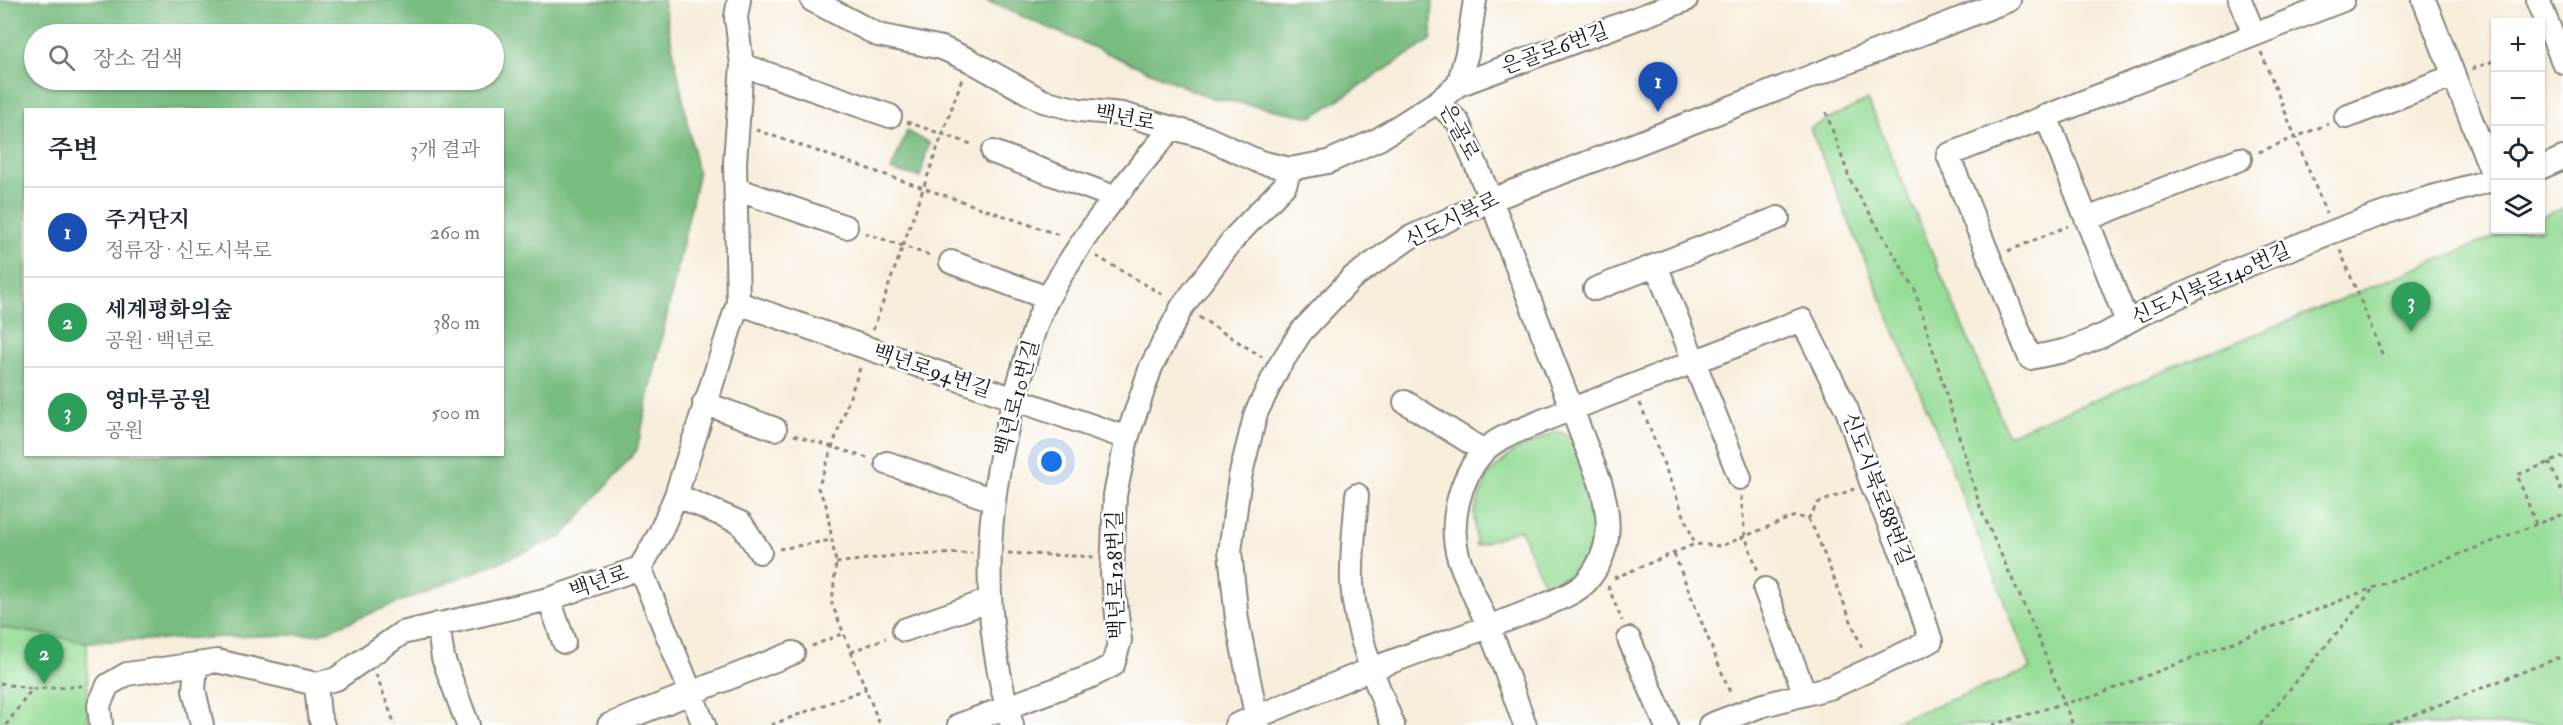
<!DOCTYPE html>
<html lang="ko">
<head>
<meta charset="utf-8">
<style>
	:root { --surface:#fff; --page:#f2f2f3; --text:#1f2937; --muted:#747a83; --line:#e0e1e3; --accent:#111827 }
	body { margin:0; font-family:"IM FELL Double Pica","Noto Serif KR",serif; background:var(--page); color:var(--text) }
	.controls { position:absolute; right:18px; top:18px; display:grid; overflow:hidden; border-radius:0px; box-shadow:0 2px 4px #0004 }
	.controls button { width:54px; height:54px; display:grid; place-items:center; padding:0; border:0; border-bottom:2px solid var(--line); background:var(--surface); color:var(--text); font:30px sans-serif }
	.you { position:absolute; left:1052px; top:462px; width:21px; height:21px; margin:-15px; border:4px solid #fff; border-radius:50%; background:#1a73e8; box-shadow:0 0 0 9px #1a73e833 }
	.badge { display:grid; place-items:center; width:39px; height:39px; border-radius:50%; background:var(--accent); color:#fff; font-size:20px; font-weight:700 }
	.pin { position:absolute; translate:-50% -50px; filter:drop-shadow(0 2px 3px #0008) }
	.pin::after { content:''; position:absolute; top:32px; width:21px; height:18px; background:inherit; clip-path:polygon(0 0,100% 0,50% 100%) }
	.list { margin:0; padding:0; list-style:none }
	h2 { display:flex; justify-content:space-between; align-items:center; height:78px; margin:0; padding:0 24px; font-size:26px }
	h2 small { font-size:20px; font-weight:400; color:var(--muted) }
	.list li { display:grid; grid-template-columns:39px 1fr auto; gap:18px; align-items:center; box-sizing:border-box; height:90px; padding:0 24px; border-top:2px solid var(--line) }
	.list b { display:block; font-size:22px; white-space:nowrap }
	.list p { margin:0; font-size:20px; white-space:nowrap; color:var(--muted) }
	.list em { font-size:20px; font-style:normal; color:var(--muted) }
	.icon { flex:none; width:33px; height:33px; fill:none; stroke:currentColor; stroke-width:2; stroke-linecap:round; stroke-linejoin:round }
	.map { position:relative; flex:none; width:2563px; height:725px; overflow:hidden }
	.search { position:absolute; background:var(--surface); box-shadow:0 2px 4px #0004; left:24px; top:24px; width:480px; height:66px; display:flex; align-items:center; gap:15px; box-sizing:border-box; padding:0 21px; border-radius:33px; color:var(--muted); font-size:22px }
	.panel { position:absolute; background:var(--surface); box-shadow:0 2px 4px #0004; left:24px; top:108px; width:480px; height:348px; border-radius:0px }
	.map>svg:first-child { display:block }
	.green { fill:#96dd97; stroke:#597c5a; stroke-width:1.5 }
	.forest { fill:#78bc80; stroke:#4a6c4e; stroke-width:1.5; fill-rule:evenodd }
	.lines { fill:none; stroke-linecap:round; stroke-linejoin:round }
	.minor-casing { stroke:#8a857c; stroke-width:26 }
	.path { stroke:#8a857c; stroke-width:3; stroke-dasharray:4.5 4.5; stroke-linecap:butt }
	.minor { stroke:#fff; stroke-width:22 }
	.labels { text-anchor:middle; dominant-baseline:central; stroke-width:5; stroke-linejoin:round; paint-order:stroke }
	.street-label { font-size:21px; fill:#1c1c1c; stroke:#fff }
</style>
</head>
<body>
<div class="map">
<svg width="2563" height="725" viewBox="0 0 2563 725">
	<rect width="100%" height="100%" fill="#fff"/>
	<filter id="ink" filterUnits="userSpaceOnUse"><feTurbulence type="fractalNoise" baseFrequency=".0167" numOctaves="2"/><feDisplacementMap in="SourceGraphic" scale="12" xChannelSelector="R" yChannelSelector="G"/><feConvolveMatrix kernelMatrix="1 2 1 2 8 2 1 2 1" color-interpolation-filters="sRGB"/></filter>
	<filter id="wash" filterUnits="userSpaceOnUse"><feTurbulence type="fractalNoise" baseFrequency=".008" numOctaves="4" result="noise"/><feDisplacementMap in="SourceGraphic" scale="24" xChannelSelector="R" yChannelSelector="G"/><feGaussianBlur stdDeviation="1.35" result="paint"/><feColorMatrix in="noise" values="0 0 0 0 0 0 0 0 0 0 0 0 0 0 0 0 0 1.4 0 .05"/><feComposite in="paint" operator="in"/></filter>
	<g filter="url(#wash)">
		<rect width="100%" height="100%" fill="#f7eedc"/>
		<path class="green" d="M1868,100L2008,435L2511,230H2540L2541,217L2563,208V725H1885L2031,669L1948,459L1810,128Z
			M1557,431L1572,437C1584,473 1613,539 1579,570C1570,577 1554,580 1544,584L1520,529L1476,546L1474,511L1488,475L1514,451Z
			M0,627L87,642L88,725H0Z"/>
		<path class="forest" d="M0,0H663L698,175L637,450L562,537L319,634L87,642L0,627ZM494,34V80H34V34ZM26,110H502V454H26Z
			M985,0H1433L1431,40L1312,117L1208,97Z
			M907,131L929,143L920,177L891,170Z"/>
	</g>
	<g filter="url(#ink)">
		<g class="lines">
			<g class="minor-casing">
				<path id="minor" d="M812,0L878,35L942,48L969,60L1043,101L1079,110L1122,114L1205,137L1260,162L1290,169L1328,162L1379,139L1437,102
					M2240,0L2254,34
					M2343,0L1948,155L2030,358L2068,350L2104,335L2147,311L2243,267L2345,227L2425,199L2496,179
					M2424,0L2495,180
					M2538,0L2563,62
					M742,65L890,116
					M1458,85L1686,0
					M2046,116L2127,322
					M2346,117L2454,76
					M993,152L1114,197
					M2540,168L2563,158
					M736,189L846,227
					M2087,219L2240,159
					M951,262L1047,298
					M1656,265L1740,478
					M1595,289L1778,218
					M738,303L1127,438
					M1405,402L1484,451
					M704,403L775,429
					M887,463L993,500
					M676,495L741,523L760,552
					M1357,495C1355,524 1351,554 1352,583C1355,632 1375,680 1393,725
					M640,568L704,725
					M1765,589L1805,694
					M549,599L564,642
					M438,624L443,658L468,725
					M904,630L988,601
					M1629,639L1666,725
					M196,664L194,690L202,725
					M316,684L319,715L323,725
					M101,725L99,705L108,685L127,674L217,661L316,684L336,679L402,633L549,599L640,568L660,533L676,495L738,303L735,162L742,65L736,17L739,0
					M609,725L793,653
					M959,725L1092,676L1113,665L1120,640L1112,573L1115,495L1127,438L1151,367L1182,307L1235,237L1285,185L1290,169
					M1012,725C976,605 986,491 1022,372C1029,348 1035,322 1047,300C1080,237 1127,181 1172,128
					M1236,725C1282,707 1326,687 1372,669C1426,648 1481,631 1535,609C1551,602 1576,594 1587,581C1613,550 1611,518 1600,482L1491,200L1458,122L1437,102L1458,85L1467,53L1475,0
					M1258,725L1237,620L1230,551L1240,477L1256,413L1278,368L1301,332L1352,278L1409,238L1491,200L2009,0
					M1525,725C1513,692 1502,659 1488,626C1479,604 1467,582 1459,559C1448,524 1459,479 1483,452C1498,436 1525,429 1544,420L1802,320L1847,410L1871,482L1905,560L1931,641L1832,687L1760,706L1710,725"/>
			</g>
			<path class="path" d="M2261,52L2326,213
				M2472,69L2496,60
				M1826,112L1850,180L1915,290L1981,510L2033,625L2073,725
				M907,122L974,145
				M756,130L1062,236
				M2259,152L2328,124
				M865,233L932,256
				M2340,250L2383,356
				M2008,251L2068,226
				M1096,256L1165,296
				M1199,317L1262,357
				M873,330L962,79
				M860,368L818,488L826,505L836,563L832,604L880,725
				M1640,403L1695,544
				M794,435L868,458
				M2549,462L2563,495
				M1741,496L1745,536L1758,571
				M1808,519L1818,503L1854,489
				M2536,524L2517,475L2563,457
				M779,549L832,540
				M1008,553L1094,557
				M1674,554L1731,695
				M836,563L900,555L972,553
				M1614,578L1695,544L1721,546L1795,516L1808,519L1815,531L1863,651
				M1608,586L1622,621
				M812,646L844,633
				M851,652L886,638
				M376,674L395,725
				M0,683L32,689
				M6,725L32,689L84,686
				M771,725L866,689
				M1992,725L2065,703L2092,697L2563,514
				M2260,725L2374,588
				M2388,725L2563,656"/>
			<use href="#minor" class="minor"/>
		</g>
	</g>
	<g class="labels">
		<g class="street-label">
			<text transform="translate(1555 49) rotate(-20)">은골로6번길</text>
			<text transform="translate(1125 118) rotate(11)">백년로</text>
			<text transform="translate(1459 132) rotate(62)">은골로</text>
			<text transform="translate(1452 220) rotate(-26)">신도시북로</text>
			<text transform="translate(2211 284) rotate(-24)">신도시북로140번길</text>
			<text transform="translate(932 371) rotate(19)">백년로94번길</text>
			<text transform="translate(1017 398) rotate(-75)">백년로10번길</text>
			<text transform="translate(1877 489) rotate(69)">신도시북로88번길</text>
			<text transform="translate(1116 575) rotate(-91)">백년로128번길</text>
			<text transform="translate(599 582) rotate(-19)">백년로</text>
		</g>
	</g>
</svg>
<div class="controls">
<button>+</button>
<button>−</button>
<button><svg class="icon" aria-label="locate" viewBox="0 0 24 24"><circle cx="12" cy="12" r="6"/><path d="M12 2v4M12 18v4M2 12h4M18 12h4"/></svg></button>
<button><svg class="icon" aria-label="layers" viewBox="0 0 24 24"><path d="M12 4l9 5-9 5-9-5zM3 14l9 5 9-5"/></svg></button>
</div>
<div class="you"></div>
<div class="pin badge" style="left:1658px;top:112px;background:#1a4fb4">1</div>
<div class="pin badge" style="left:44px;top:684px;background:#2e9e5b">2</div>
<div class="pin badge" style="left:2411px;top:332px;background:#2e9e5b">3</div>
<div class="search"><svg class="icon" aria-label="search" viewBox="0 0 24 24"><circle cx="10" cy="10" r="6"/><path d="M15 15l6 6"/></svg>장소 검색</div>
<section class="panel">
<h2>주변<small>3개 결과</small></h2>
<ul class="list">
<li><span class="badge" style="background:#1a4fb4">1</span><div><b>주거단지</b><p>정류장 · 신도시북로</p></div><em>260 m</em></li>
<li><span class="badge" style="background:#2e9e5b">2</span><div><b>세계평화의숲</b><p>공원 · 백년로</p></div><em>380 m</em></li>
<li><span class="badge" style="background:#2e9e5b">3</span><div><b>영마루공원</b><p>공원</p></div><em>500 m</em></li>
</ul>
</section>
</div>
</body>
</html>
